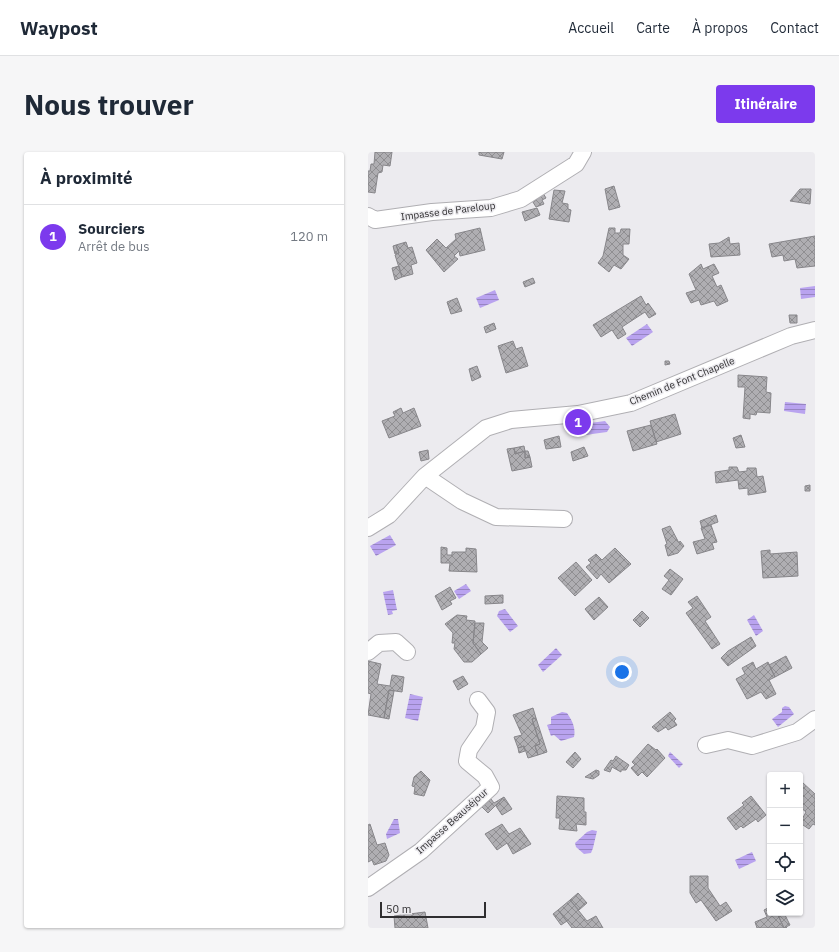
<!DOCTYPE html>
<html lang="fr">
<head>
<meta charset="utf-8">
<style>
	:root { --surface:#fff; --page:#f6f6f7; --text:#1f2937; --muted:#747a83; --line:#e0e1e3; --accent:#7c3aed }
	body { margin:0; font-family:"IBM Plex Sans",sans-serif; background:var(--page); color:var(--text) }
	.controls { position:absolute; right:12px; bottom:12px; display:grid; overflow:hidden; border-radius:4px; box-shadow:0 1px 3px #0004 }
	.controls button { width:36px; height:36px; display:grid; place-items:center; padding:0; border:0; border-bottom:1px solid var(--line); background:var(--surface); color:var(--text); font:20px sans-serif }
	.scale { position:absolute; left:12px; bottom:10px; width:106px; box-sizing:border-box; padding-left:4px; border:2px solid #2f2e30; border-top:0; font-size:11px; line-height:14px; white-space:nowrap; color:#2f2e30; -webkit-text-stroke:3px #ecebef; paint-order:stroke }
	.you { position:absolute; left:254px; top:520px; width:14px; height:14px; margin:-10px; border:3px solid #fff; border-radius:50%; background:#1a73e8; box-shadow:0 0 0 6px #1a73e833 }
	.badge { display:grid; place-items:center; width:26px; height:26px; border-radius:50%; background:var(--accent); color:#fff; font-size:13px; font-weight:700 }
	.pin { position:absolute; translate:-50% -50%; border:2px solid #fff; box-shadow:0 1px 4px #0006 }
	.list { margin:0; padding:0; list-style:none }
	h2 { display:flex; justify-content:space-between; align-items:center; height:52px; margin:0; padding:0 16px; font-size:17px }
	h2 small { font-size:13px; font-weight:400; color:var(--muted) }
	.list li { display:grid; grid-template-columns:26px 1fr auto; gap:12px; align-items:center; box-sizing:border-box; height:64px; padding:0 16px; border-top:1px solid var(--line) }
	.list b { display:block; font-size:15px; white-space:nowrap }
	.list p { margin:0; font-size:13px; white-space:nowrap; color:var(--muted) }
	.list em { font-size:13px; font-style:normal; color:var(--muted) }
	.icon { flex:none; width:22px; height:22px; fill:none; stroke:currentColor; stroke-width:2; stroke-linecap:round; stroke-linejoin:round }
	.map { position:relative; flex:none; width:447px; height:776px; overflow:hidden; border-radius:4px }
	header { display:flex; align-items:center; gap:24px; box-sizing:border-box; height:56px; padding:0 20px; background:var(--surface); border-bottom:1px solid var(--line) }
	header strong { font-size:19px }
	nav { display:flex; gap:22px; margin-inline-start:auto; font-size:14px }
	.intro { display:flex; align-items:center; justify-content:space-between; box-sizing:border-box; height:96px; padding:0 24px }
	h1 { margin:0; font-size:28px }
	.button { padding:10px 18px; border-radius:4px; background:var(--accent); color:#fff; font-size:14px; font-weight:700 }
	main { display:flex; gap:24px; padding:0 24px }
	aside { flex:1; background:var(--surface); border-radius:4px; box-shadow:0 1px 3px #0004 }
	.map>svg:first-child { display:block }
	.water { fill:url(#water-rules) }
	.building { fill:url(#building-cross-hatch); stroke:#87868a }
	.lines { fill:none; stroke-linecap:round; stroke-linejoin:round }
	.minor-casing { stroke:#b0afb3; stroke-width:18 }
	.minor { stroke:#fff; stroke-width:16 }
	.labels { text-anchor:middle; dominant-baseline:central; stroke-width:3; stroke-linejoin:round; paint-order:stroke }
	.street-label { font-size:10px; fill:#2f2e30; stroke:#ecebef }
</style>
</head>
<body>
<header>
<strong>Waypost</strong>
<nav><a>Accueil</a><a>Carte</a><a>À propos</a><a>Contact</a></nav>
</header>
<div class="intro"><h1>Nous trouver</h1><a class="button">Itinéraire</a></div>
<main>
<aside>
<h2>À proximité<small></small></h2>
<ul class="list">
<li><span class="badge">1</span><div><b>Sourciers</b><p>Arrêt de bus</p></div><em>120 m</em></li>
</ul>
</aside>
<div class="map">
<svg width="447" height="776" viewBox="0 0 447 776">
	<defs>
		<pattern id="water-rules" width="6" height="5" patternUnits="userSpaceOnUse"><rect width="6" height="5" fill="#b9a3ef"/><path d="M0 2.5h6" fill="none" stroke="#9785c2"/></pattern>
		<pattern id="building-cross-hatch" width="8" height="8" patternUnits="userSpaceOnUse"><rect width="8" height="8" fill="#afaeb2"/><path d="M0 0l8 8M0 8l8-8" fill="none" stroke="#8f8e91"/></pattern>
	</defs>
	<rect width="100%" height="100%" fill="#ecebef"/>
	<path class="water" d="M447,134V145L433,147L432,136Z
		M127,138L131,148L112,156L108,146Z
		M279,172L285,180L264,194L258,186Z
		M417,250L438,252L437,262L416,259Z
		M237,269L242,275L239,280L217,283L215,272Z
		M22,383L28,393L8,404L2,394Z
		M98,432L103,439L91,447L86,439Z
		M25,438L29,458L24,459L25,462L20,463L15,440Z
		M137,457L150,474L142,480L129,464L131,459Z
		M386,463L395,479L388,484L379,468Z
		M188,496L194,503L175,520L170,513Z
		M42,542L55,545L50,569L37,566Z
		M417,554L421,555L426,562L410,575L404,567L414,560V556Z
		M194,560L199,561C204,568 208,576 206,585L193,589L186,583L183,584L179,573L183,572V565Z
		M302,600L315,612L311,616L300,604Z
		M26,667H30L32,681L19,687L18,682Z
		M224,678L229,679L225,696L223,701L216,702L208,695L207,691L219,680Z
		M384,700L388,709L371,717L367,708Z"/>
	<path class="building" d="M7,0H24L22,14L15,13L14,20L10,21L7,41L0,40V19H2L3,12H6Z
		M111,0H136L134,7L111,3Z
		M246,34L252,55L241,58L237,37Z
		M432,37H443L442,52L422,49Z
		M186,38L197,39L194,51L200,52V57L203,58L201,70L181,67Z
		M175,41L178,46L174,48L176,52L168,55L163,47Z
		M169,56L172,63L157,69L154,60Z
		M112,76L117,98L92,104L91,99L86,104L90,107L76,120L58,98L69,87L78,96L88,87L87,82Z
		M241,76H247V81H252L253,77H262L261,92H255V103L261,107L253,117L246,113L241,120L230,111L235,104Z
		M447,84V114L429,116L427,107L416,109L415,103L404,105L401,92Z
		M361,85L362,92L371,91L372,103L343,105L341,92L351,91Z
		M38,90L40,96L44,95L49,111L43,113L45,122L34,125L27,103L31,101L28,93Z
		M28,93L31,101L27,102L25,94Z
		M333,112L335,117L346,112L351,121L344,124L349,135L353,133L360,149L349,154L346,149L333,153L331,148L323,151L318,141L328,138L321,122Z
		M31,114L34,125L27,128L24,116Z
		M165,126L167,131L157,135L155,130Z
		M273,144L278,153L280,151L288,162L281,166L277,160L254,175L258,182L250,187L244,178L233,185L225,173Z
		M89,146L94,159L83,162L79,150Z
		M421,163H429V171H422Z
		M126,171L128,177L118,181L116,175Z
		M145,189L148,197L154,195L160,214L138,221L130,194Z
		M297,209H301L302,212L297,213Z
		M109,214L113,225L104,229L101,217Z
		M370,223L399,225L398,240L403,241L402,261L389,260L388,263L382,262V267L375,266L377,235H370Z
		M33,256L35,261L46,256L53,274L21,286L14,269L27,264L25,260Z
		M307,262L313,282L288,290L282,269Z
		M283,273L289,292L265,299L259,279Z
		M373,283L377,295L368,296L365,286Z
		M191,284L193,295L178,297L176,288Z
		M156,294L157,299L147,302L146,296Z
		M216,295L220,304L205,309L203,300Z
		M146,296L147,302L157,299V306L162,305L164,315L144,319L139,297Z
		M60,298L61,307L53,309L51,300Z
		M157,299H160L162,305L157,306Z
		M361,315H369L371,320L379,319V316H388L389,325L395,324L398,340L380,343V336L371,337L370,328L348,331L347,320L361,318Z
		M442,333V339H437V334Z
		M348,363L350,370L334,376L332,369Z
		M343,373L349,390L344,391L346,397L329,402L325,390L337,387L333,376Z
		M302,374L311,391L312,389L316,394L310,401L300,404L297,393L299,392L294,377Z
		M73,395L79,396V403H84V400H98V396L108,397L109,420L81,419L82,411H73Z
		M247,396L263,412L241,431L233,422L229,427L218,415L223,411L220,408L228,402L234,408Z
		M402,398V402L429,400L430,424L395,426L393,399Z
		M208,410L224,428L207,444L190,426Z
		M302,417L315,427L303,443L294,437L301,428L296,424Z
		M82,435L88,446L82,449L84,452L74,458L67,444Z
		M135,443V451L117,452V444Z
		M329,444L343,465L337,469L352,492L344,497L318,461L325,456L320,450Z
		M231,445L240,455L226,468L217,457Z
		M274,459L281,466L272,475L265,468Z
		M89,463L99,464L98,468L107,469L105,491L113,502L104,510H96L86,497L87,491H84L85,481L77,472Z
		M107,471H116L114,490L120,496L113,502L105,491Z
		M383,485L388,494L360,514L353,506L360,499Z
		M418,504L424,516L407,525L401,513Z
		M0,509L13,512L9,532L22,534L24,523L36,525L34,540L21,538L16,566L0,563L3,542L0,541Z
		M385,510L388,517L400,510L407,525L401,528L408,542L398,547L393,540L379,547L368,527L377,522L374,516Z
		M95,524L100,532L90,538L85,529Z
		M21,538L26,539L21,567L16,566Z
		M165,556L168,566L164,567L172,592L167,594L170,603L160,606L156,594L150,596L146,585L154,583L145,563Z
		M302,560L308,567L306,569L309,573L300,578L298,575L290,580L284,575Z
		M168,566L179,600L170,603L167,594L172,592L164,567Z
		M280,592L288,598L289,597L297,606L279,625L274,620L270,624L263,616L267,613L264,610Z
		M156,594L157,599L151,601L150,596Z
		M207,600L213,607L205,616L198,610Z
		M248,604L261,613L258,618H253V620L244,615L242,620L236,618L243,608L245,609Z
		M228,618L231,619V623L225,627L217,625Z
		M53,619L62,628L56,644L46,642L47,635L44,634L46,625Z
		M434,630L447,642V673L445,672L441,677L432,671L438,660L432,655V633Z
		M189,644L216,646V660H218V673L208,672L209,679L191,677L192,666H188Z
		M383,644L398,663L390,670L388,667L375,676L373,674L368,678L359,666L376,653L374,651Z
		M136,645L144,657L134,663L128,654Z
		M136,645L120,661L114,655L123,647L126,651Z
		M2,672L9,693L17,691L21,703L18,709L6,713L4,708L0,710V673Z
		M134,672L141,682L152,676L163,692L145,702L139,691L129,698L117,682Z
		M322,724H340V736L352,754L358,750L364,759L348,769L333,748L328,751L322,741Z
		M210,741L219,751L211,758L202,748Z
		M202,748L219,769L228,764L235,776H204L190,758Z
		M402,755V761H409L416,776L418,775L419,776H389L387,770L399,765L396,758Z
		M190,758L199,769L193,773L185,762Z
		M57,760L60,776H27L26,764Z
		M409,761H416L422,773L416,776Z"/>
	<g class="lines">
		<g class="minor-casing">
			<path id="minor" d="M0,64L7,68L64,60L123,56L153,47L208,12L215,0
				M57,324L94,349L128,365L196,367
				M0,376L21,363L57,324L118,276L143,268L210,262L263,251L423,184L447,178
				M0,500L11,491L28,490L39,500
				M338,593L360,588L384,594L429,580L447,567
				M0,736L53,699L123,635L117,624L99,609L101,598L116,576L119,560L110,548"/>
		</g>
		<use href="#minor" class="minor"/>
	</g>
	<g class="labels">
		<g class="street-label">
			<text transform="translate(80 59) rotate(-7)">Impasse de Pareloup</text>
			<text transform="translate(314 229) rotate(-22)">Chemin de Font Chapelle</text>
			<text transform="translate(84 669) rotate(-42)">Impasse Beauséjour</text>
		</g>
	</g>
</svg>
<div class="controls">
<button>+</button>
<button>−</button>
<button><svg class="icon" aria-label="locate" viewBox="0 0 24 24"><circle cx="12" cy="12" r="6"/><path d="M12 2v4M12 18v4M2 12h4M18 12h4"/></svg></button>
<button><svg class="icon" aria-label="layers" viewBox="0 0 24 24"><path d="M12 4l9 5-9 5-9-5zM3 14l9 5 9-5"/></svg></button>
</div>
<div class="scale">50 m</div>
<div class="you"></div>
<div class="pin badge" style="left:210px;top:270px">1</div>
</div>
</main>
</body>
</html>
